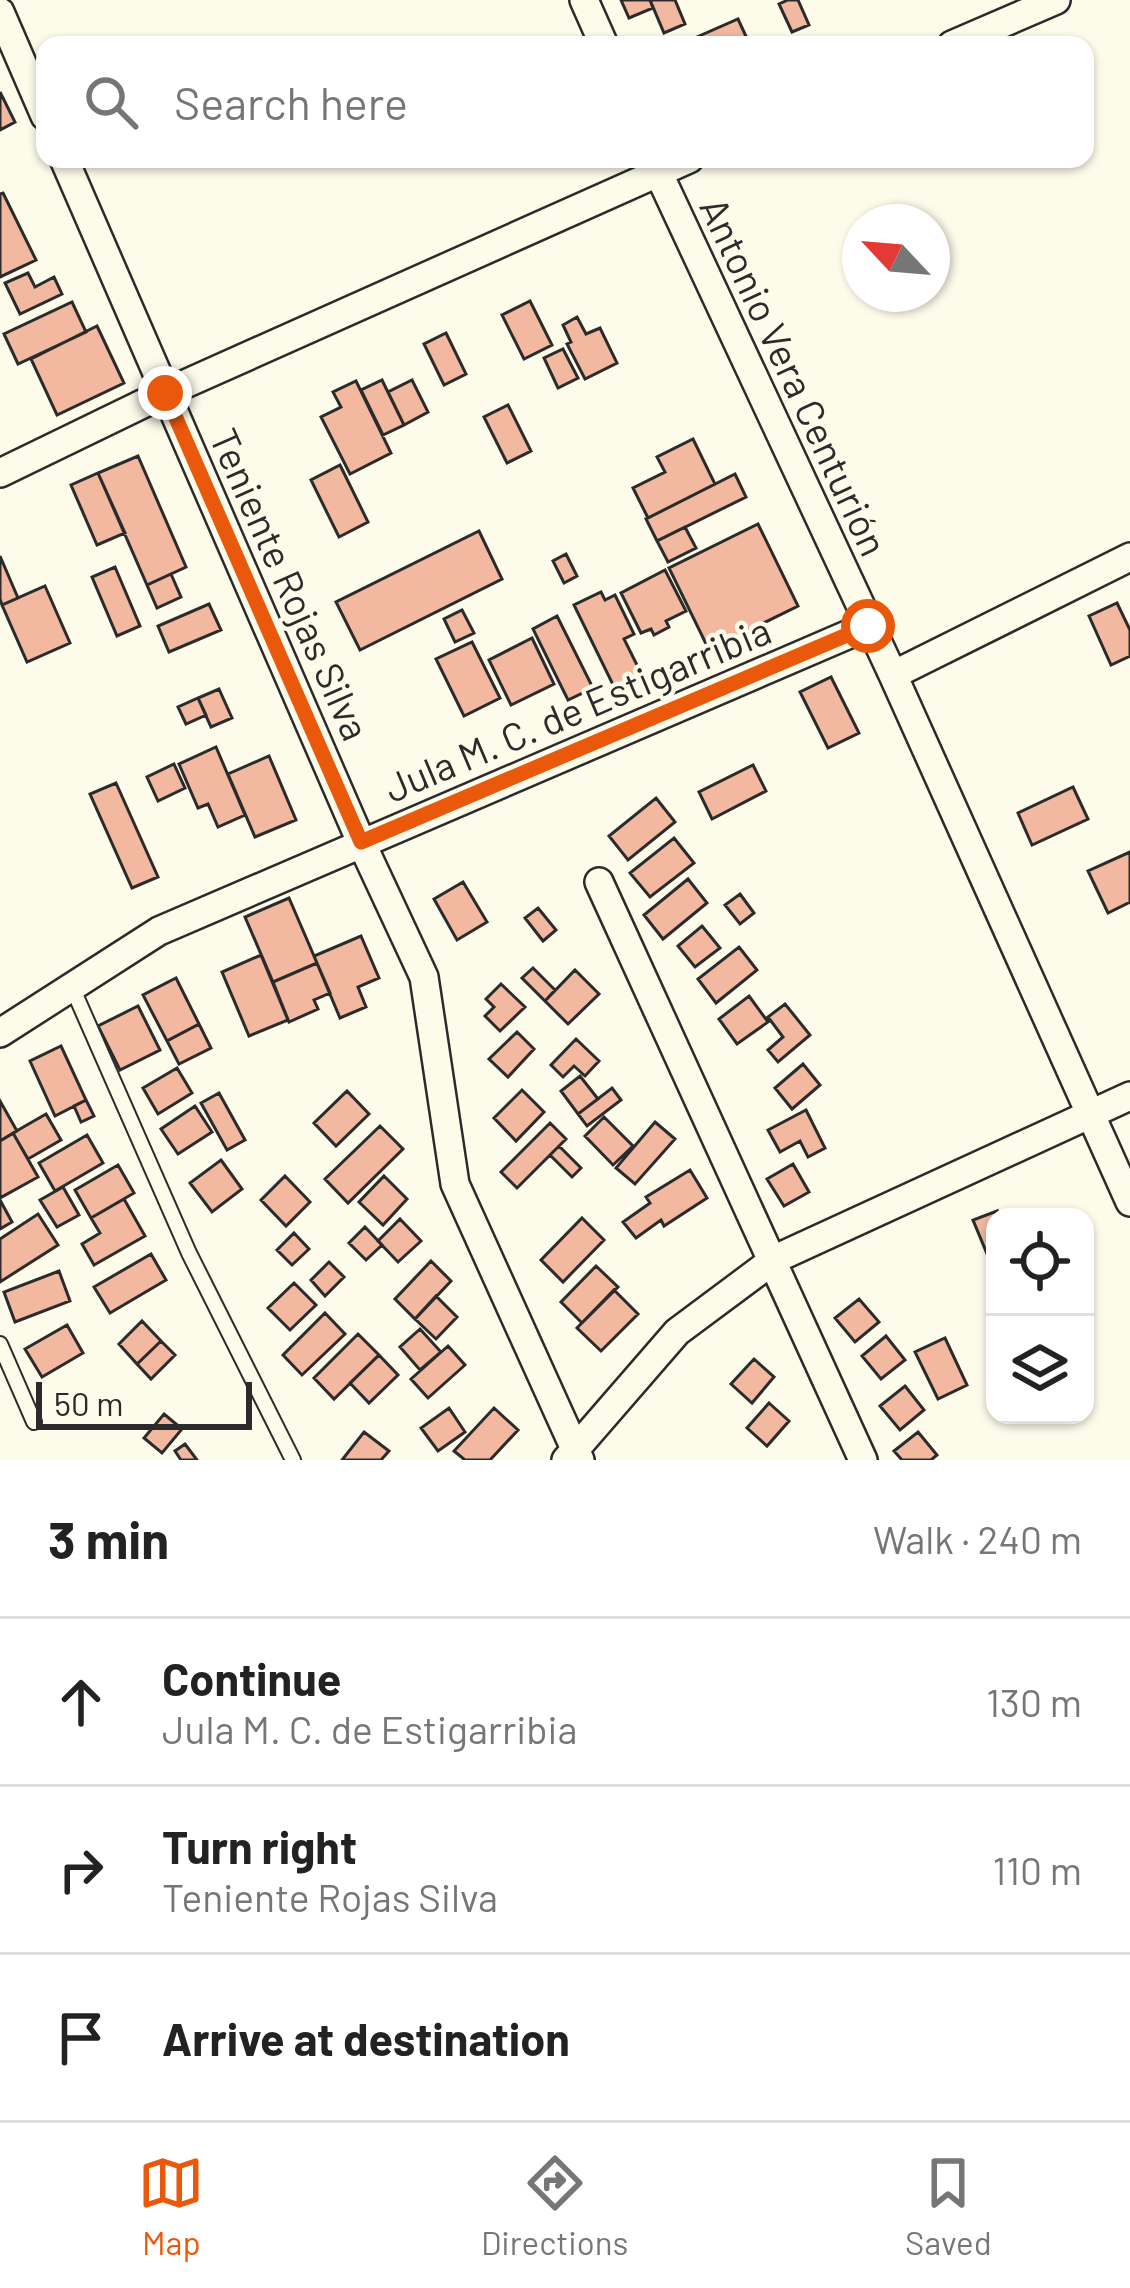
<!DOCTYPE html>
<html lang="en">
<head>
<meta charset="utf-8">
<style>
	:root { --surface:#fff; --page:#f6f6f6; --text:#222; --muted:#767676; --line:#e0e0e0; --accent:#ea580c }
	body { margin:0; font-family:Barlow,sans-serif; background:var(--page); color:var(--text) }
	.controls { position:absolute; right:36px; bottom:36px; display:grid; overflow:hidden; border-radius:24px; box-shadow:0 3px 9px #0004 }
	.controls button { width:108px; height:108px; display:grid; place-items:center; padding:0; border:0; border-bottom:3px solid var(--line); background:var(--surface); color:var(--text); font:60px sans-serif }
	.compass { position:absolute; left:842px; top:204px; width:108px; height:108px; border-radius:50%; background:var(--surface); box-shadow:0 3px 9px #0004; rotate:296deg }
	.scale { position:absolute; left:36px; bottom:30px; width:216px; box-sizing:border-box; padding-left:12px; border:6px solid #2b2b2b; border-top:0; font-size:33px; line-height:42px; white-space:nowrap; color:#2b2b2b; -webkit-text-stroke:9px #fdfbea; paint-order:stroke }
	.stop { position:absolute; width:36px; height:36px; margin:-27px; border:9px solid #ea580c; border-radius:50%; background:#fff }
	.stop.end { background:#ea580c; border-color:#fff; box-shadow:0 3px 12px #0008 }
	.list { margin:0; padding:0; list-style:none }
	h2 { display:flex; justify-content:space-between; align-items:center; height:156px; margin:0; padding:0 48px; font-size:51px }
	h2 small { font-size:39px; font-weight:400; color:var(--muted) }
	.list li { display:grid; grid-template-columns:78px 1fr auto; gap:36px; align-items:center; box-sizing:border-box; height:168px; padding:0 48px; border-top:3px solid var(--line) }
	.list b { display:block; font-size:45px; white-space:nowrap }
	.list p { margin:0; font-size:39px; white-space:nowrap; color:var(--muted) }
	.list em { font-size:39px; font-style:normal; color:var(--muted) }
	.icon { flex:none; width:66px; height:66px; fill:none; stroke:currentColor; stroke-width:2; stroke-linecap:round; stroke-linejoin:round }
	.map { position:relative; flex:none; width:1130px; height:1460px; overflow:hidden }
	.search { position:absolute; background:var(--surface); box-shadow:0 3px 9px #0004; left:36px; right:36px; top:36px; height:132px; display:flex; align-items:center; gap:30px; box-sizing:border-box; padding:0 42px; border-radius:24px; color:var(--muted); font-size:45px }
	.sheet { height:660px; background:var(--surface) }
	nav { display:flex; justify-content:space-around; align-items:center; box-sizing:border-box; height:168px; border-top:3px solid var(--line); background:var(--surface); font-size:33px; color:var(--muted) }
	nav a { display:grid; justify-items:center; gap:6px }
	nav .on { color:var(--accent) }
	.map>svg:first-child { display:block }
	.building { fill:#f2b8a0; stroke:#2b2b2b; stroke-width:3 }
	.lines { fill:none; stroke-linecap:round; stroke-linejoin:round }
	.lane-casing { stroke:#2b2b2b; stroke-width:18 }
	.street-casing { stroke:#2b2b2b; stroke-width:32 }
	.lane { stroke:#fdfbea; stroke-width:14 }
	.street { stroke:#fdfbea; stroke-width:27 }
	.route { stroke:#ea580c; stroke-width:15 }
	.labels { text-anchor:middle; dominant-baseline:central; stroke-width:9; stroke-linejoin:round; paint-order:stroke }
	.street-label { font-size:39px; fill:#2b2b2b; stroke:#fdfbea }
</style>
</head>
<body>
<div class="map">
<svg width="1130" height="1460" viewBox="0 0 1130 1460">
	<rect width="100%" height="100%" fill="#fdfbea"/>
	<path class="building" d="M621,0H650L653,8L629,18Z
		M650,0H675L685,24L664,33Z
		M788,0H798L809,25L792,32L779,4Z
		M738,19L750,45H700L697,37Z
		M0,92L15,122L0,130Z
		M3,193L36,260L0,277V194Z
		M28,273L35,287L54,277L62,294L20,314L5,283Z
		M530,301L552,345L524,359L502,315Z
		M72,302L86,332L18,364L4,334Z
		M577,317L586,334L600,328L617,363L585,379L567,344L571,342L563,325Z
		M97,326L124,383L57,415L31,359Z
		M446,333L466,374L444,385L424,344Z
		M563,349L578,378L558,388L544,358Z
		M382,380L404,425L383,435L361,390Z
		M412,380L428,412L404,425L388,392Z
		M356,381L391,453L350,474L321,417L341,407L333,392Z
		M508,405L531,451L507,463L484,417Z
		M693,439L715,484L648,518L633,488L665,472L657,457Z
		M138,456L186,567L147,585L98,473Z
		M340,465L368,522L339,537L311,480Z
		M98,473L125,533L97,545L71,485Z
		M735,474L746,497L657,541L646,519Z
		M758,524L798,606L709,650L669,568Z
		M685,527L696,548L668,562L657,541Z
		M479,531L502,579L360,650L336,602Z
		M566,554L577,576L564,583L553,561Z
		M0,556L18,598L2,605L0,599Z
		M115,567L140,626L117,636L92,577Z
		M665,570L686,611L666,621L669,627L654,635L651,629L641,633L621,593Z
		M171,574L181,597L157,608L147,585Z
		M45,586L70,643L27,662L2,605Z
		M601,592L605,600L615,595L634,634L624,639L644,679L617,693L574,605Z
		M1117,603L1130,630V656L1111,665L1089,616Z
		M209,604L221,630L169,652L158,626Z
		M462,610L474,633L455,642L444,619Z
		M557,616L593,688L568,700L533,629Z
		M532,638L554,684L511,705L489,660Z
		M472,642L500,698L464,716L436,659Z
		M831,677L859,733L828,748L800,692Z
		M219,689L232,718L211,727L198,698Z
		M198,698L206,715L186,724L178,707Z
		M216,747L245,815L218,827L208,804L198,808L179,764Z
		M269,756L296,820L255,837L228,774Z
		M174,764L185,788L158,801L147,777Z
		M753,765L766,791L712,819L699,792Z
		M116,783L158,877L132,888L90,794Z
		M1073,787L1088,819L1032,845L1018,813Z
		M656,798L675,822L628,860L609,836Z
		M674,838L694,863L650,897L630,873Z
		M1130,852V902L1108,913L1088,871Z
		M688,879L707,903L663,939L644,915Z
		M463,882L487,922L457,940L434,899Z
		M740,894L754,913L740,924L725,905Z
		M289,898L317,963L273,982L245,917Z
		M538,908L556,930L543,941L525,918Z
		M702,926L720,948L695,967L678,946Z
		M361,936L379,978L358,987L366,1007L340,1018L314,956Z
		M739,947L757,970L716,1003L698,979Z
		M261,955L288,1020L249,1036L222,972Z
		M317,963L330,993L314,1000L318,1009L289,1022L273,982Z
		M533,968L555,990L545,1001L522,978Z
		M575,970L599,994L568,1024L545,1001Z
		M176,978L199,1024L167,1041L143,995Z
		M501,984L525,1007L500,1031L485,1016L494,1007L486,999Z
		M749,996L768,1022L737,1044L719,1019Z
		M785,1004L810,1035L778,1062L768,1050L783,1037L768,1017Z
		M138,1006L160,1050L120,1070L98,1026Z
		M199,1024L211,1048L179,1064L167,1041Z
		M517,1032L534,1049L508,1077L489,1059Z
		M576,1039L599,1061L585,1076L574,1066L563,1077L551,1065Z
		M61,1046L86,1100L55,1116L30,1061Z
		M803,1064L820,1085L792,1109L775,1088Z
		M177,1068L192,1093L158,1114L143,1088Z
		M580,1076L598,1099L578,1114L561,1091Z
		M612,1088L621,1100L587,1126L578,1114Z
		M522,1090L544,1112L516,1141L494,1118Z
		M347,1091L369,1114L336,1146L314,1123Z
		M219,1093L245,1140L227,1150L201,1103Z
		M86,1100L94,1116L81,1122L74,1106Z
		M0,1101L17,1131L0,1141Z
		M195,1106L212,1132L178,1154L161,1129Z
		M806,1110L825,1148L808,1157L800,1141L780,1152L768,1130Z
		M46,1114L61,1140L28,1159L13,1133Z
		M604,1117L633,1146L613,1165L585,1136Z
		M655,1122L675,1139L635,1184L616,1168Z
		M550,1123L566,1139L517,1188L501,1172Z
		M380,1126L403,1149L348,1203L325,1179Z
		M13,1133L38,1177L0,1198V1141Z
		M87,1135L103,1163L55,1191L39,1163Z
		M559,1146L581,1168L572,1177L550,1155Z
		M221,1160L242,1189L212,1212L190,1183Z
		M793,1164L809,1192L784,1206L767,1179Z
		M118,1165L134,1193L91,1218L75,1190Z
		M690,1170L707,1198L664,1226L661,1220L636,1238L623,1222L650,1203L646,1197Z
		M285,1176L310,1202L286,1226L261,1200Z
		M384,1176L407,1199L383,1225L359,1202Z
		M63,1187L79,1215L57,1227L40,1200Z
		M124,1199L145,1236L94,1265L82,1244L100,1233L91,1218Z
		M0,1200L12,1222L0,1229Z
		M997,1211L995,1259L990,1261L973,1220Z
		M38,1214L58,1245L0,1282V1239Z
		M582,1218L604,1240L563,1282L541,1260Z
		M400,1219L421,1241L398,1262L378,1241Z
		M365,1227L382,1245L366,1260L349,1243Z
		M294,1233L309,1249L292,1265L277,1250Z
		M151,1254L166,1280L110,1313L94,1287Z
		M431,1261L451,1281L415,1319L395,1299Z
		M329,1262L344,1277L325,1296L311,1280Z
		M596,1266L618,1287L582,1323L561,1302Z
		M59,1271L70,1301L15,1322L4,1292Z
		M294,1283L316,1305L290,1330L268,1308Z
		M614,1290L638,1314L601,1351L577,1328Z
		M436,1296L457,1317L436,1339L415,1319Z
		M859,1299L879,1322L855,1342L835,1318Z
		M325,1313L345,1334L302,1375L283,1355Z
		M142,1321L161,1341L137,1364L119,1344Z
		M67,1325L83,1353L42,1377L25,1349Z
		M420,1329L441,1352L420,1370L400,1347Z
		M358,1334L379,1355L334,1399L314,1378Z
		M886,1336L905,1360L881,1379L862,1356Z
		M945,1338L967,1385L938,1399L915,1352Z
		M161,1341L175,1355L151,1379L137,1364Z
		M448,1346L465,1365L428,1398L411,1379Z
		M379,1355L398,1375L369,1403L350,1383Z
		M754,1359L774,1377L752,1403L731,1384Z
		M905,1386L924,1410L900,1430L880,1406Z
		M769,1403L789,1421L767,1446L747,1428Z
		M449,1408L465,1432L438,1451L421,1428Z
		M494,1408L518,1430L490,1460H465L454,1451Z
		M164,1414L182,1429L162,1453L144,1438Z
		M364,1432L389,1451L381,1460H342Z
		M918,1432L937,1455L931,1460H902L894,1451Z
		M185,1444L197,1460H181L175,1451Z"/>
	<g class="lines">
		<g class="lane-casing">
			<path id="lane" d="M72,987L189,1253L293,1460
				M0,1344L34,1422"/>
		</g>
		<g class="street-casing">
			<path id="street" d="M584,0L604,45
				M0,12L45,116
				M952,45L1056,0
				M64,159L361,842L424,977L455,1184L580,1460
				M652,159L893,675L1130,1202
				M0,473L165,393L689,159
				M893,675L1130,557
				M599,882L863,1460
				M0,1033L159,931L868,626
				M566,1460L677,1332L775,1259L1130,1096"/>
		</g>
		<use href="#lane" class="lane"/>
		<use href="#street" class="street"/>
	</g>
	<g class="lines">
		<path class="route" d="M165,393L361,842L868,626"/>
	</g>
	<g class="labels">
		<g class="street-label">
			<text transform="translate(795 376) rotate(65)">Antonio Vera Centurión</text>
			<text transform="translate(291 584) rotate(66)">Teniente Rojas Silva</text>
			<text transform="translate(577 708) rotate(-23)">Jula M. C. de Estigarribia</text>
		</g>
	</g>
</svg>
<div class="controls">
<button><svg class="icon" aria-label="locate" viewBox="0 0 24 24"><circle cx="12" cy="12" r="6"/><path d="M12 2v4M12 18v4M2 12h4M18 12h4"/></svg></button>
<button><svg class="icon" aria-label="layers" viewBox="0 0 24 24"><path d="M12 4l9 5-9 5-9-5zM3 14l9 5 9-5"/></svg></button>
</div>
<svg class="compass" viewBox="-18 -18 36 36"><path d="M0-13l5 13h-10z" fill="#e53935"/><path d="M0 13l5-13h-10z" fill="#767676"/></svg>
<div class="scale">50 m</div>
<div class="stop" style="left:868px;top:626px"></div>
<div class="stop end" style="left:165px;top:393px"></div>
<div class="search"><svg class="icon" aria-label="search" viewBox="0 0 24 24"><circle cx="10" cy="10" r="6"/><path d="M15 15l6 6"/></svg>Search here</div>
</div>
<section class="sheet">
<h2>3 min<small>Walk · 240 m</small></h2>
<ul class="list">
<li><svg class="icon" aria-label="ahead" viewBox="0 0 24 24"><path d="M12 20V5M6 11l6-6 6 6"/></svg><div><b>Continue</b><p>Jula M. C. de Estigarribia</p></div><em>130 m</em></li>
<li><svg class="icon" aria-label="right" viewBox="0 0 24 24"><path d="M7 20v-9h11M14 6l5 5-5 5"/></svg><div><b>Turn right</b><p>Teniente Rojas Silva</p></div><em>110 m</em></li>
<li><svg class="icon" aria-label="arrive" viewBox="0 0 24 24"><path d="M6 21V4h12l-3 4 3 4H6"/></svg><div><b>Arrive at destination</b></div></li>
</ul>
</section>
<nav>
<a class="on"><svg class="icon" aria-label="map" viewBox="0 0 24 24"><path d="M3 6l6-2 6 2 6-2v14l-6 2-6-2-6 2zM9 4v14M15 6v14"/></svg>Map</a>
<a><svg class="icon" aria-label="directions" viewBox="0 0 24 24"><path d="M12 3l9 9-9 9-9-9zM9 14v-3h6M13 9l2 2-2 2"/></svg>Directions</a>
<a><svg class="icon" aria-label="saved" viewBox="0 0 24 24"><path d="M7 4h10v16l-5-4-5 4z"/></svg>Saved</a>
</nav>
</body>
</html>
